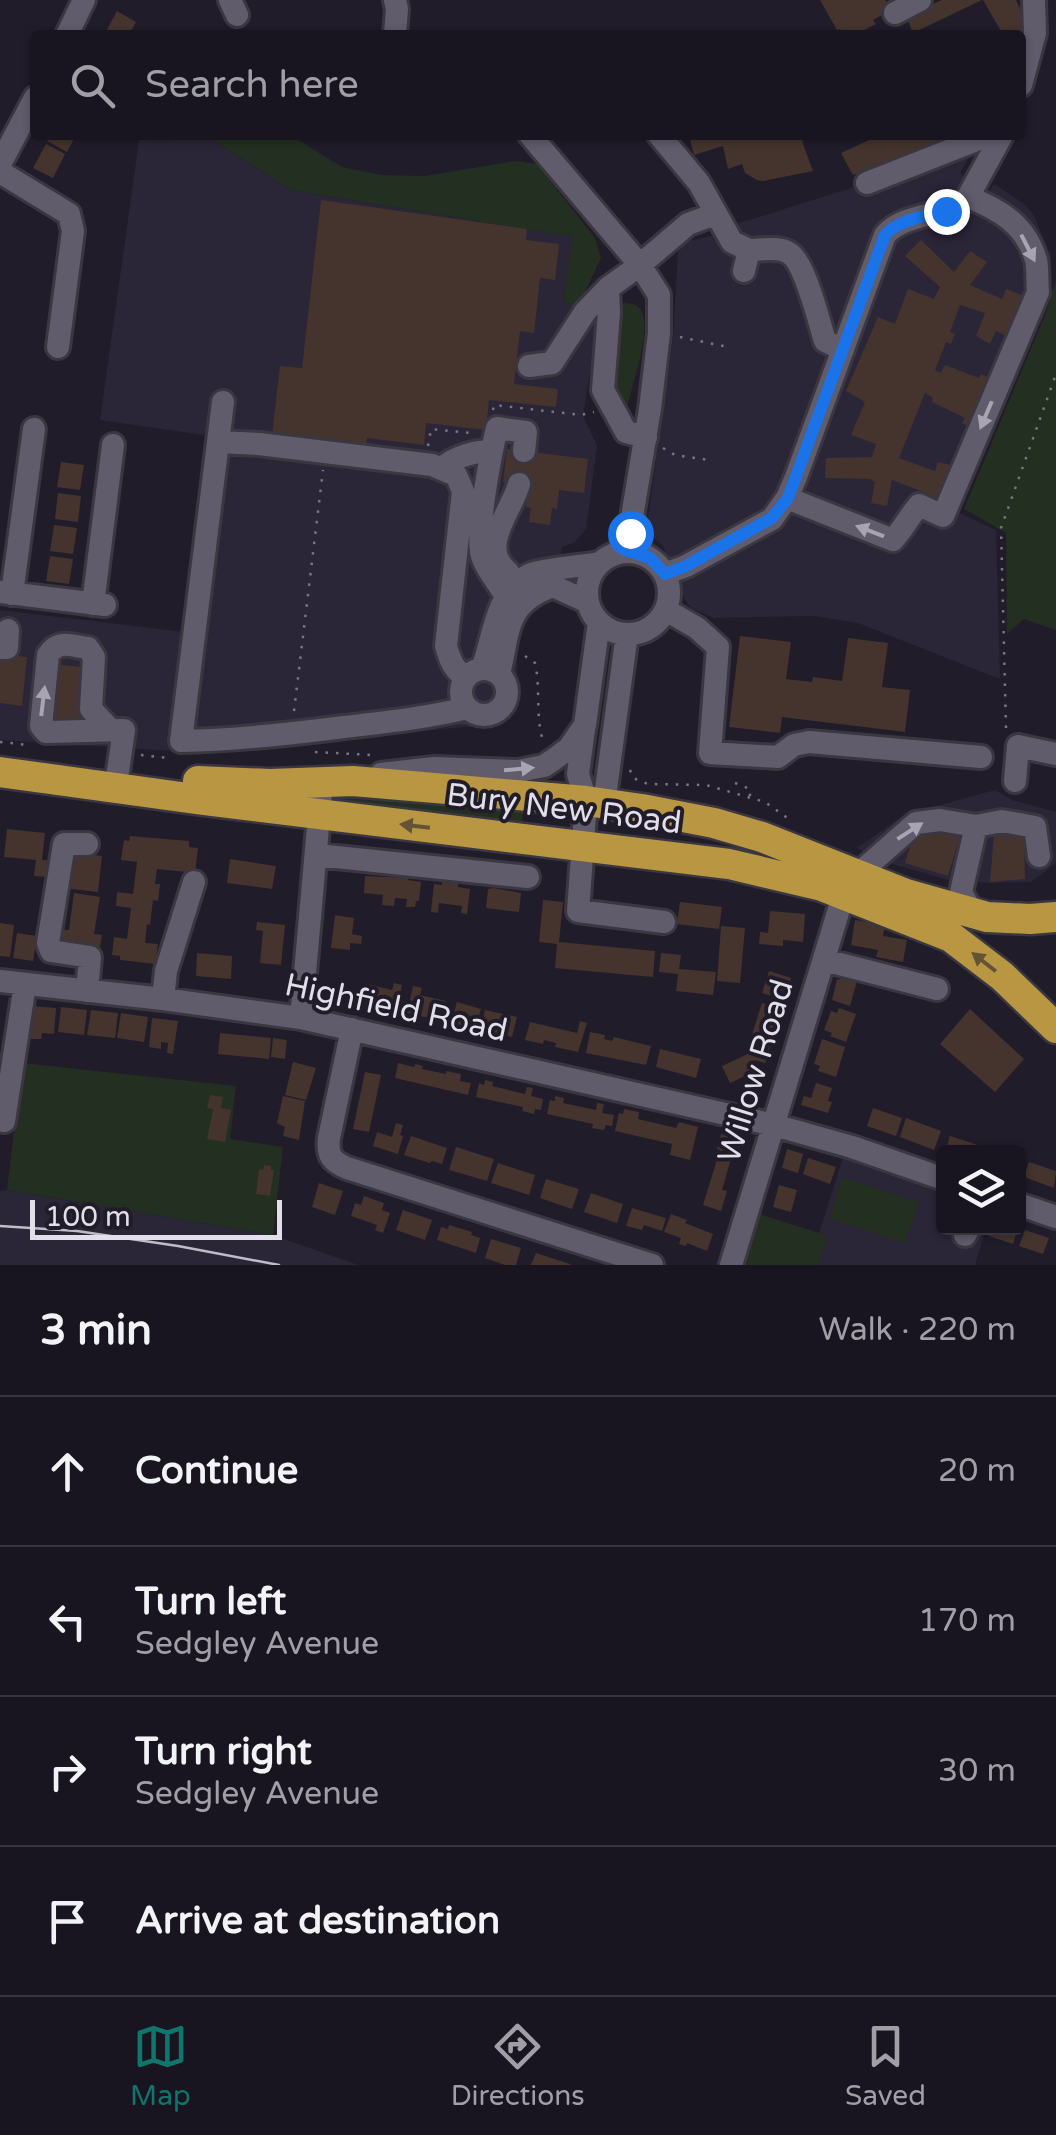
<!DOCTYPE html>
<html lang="en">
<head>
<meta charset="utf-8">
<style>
	:root { --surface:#191520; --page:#221e29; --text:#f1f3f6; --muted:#9f9fa5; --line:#37343e; --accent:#0f766e }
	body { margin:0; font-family:"Varela Round",sans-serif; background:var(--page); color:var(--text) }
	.controls { position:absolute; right:30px; bottom:30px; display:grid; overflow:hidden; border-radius:10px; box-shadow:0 2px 8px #0004 }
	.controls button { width:90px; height:90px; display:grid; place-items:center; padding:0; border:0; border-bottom:2px solid var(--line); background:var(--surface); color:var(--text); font:50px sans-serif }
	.scale { position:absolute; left:30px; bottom:25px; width:252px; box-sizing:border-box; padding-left:10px; border:5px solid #e2dfe9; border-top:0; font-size:28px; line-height:35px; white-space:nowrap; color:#e2dfe9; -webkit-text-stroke:8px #211c2a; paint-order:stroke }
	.stop { position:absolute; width:30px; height:30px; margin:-22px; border:8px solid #1a73e8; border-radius:50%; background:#fff }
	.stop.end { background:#1a73e8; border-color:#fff; box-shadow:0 2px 10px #0008 }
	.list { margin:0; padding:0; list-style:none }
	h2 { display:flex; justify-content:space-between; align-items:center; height:130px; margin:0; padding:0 40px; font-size:42px }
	h2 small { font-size:32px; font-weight:400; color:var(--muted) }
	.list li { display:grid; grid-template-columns:65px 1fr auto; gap:30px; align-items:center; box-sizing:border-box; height:150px; padding:0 40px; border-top:2px solid var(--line) }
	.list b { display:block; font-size:38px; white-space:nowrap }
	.list p { margin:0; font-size:32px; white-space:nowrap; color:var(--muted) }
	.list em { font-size:32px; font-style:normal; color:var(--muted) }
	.icon { flex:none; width:55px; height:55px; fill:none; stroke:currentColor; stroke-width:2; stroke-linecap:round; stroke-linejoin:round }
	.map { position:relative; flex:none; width:1056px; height:1265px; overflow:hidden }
	.search { position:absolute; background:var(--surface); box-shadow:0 2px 8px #0004; left:30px; right:30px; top:30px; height:110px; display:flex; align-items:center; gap:25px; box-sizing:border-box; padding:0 35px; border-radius:10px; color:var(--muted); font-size:38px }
	.sheet { height:730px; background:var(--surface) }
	nav { display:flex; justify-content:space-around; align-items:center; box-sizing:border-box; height:140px; border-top:2px solid var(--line); background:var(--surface); font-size:28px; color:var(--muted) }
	nav a { display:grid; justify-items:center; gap:5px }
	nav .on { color:var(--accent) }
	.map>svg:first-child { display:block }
	.built { fill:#2b2538 }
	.green { fill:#232f20 }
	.building { fill:#44342d }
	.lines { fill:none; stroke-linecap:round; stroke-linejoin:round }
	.minor-casing { stroke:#3a3741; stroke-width:28 }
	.highway-casing { stroke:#3a3741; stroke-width:35 }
	.path { stroke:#797581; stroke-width:2.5; stroke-dasharray:2.5 8; stroke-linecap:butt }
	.minor { stroke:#615c6c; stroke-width:22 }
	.highway { stroke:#b99742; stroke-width:30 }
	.tram { stroke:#c0bcc7; stroke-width:2.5 }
	.oneway { fill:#a8a4b1 }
	.oneway2 { fill:#655335 }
	.route { stroke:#1a73e8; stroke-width:12 }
	.labels { text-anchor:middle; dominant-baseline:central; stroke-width:8; stroke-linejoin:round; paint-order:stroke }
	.street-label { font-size:32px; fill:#e2dfe9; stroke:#211c2a }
</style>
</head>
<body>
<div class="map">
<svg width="1056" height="1265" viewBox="0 0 1056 1265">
	<rect width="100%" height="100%" fill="#211c2a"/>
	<path class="built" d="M211,139L291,190L574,237L563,302L600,308L584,411V418L597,446L586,529L575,542L562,547L556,598L539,600L527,610L517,649V702L509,715L486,725L301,743L171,751L0,740V610L185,632L210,436L100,420L139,141Z
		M973,150L960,173L987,194L994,184L1023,203L1033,214L1051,255L1048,304L1039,300L957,512L996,530L1000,679L858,623L814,616L714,618L691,608L685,600L663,546L654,538L647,525L673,338L678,251L684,242L711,236L733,225Z
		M995,790L1012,800L1056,812V863L1031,882L989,883L948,880L886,862L857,848L897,820L940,805Z
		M843,1158L943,1193L944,1228H986L975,1265H740L756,1213L819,1233Z
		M7,1190L273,1235L358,1265H0V1191Z"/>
	<path class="green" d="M138,135H290L342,167L381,175L425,176L516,161L537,164L595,238L601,258L579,305L563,302L573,237L291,190L211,139L139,141Z
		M1056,280V630L1024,619L1007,634L1006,533L964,509L1047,310Z
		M621,303C630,303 638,303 642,312C652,333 629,393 625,417L610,382L618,304Z
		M356,797H407L524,809L521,827L335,805L339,799Z
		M22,1063L236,1086L230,1139L283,1147L273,1235L7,1190Z
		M842,1177L919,1202L905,1243L829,1218Z
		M756,1213L828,1236L819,1265H740Z"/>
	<path class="building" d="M820,0H885L891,10L873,20L876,24L855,35H843L840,29L837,30Z
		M942,0H982L913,33L906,16Z
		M983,0H1016L1025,19L1020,35H999L1001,31Z
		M117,11L136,22L129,35H104Z
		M51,135H76L67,152L47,141Z
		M689,135H817L802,141L813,171L763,181L757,180L745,173L742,164L728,169L723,146L694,155Z
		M880,135H954L870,172L868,170L853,175L841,153Z
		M46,144L65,154L53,178L33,168Z
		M321,200L527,229L526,240L559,244L555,280L540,278L534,333L520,331L514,384L558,389L556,407L489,400L486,430L426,423L424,445L367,438L366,446L272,435L280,366L302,368Z
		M921,240L954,272L970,251L987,262L970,285L1002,299L1006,289L1022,295L1006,336L996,331L990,344L976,336L985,313L960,305L950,332L955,334L951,344L946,342L935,370L941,373L945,365L979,378L981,374L995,380L975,430L962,423L965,418L932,402L933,398L925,393L899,458L935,471L938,462L955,466L940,505L926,500L929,494L892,480L887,506L871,503L875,482L870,479L825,478L826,458L872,457L876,444L851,435L865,402L846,391L878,317L895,324L908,289L934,299L940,287L905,256Z
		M507,449L588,459L584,493L559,490L557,509L552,508L550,525L529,522L531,508L526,507L529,485L503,482Z
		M61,462L84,465L80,490L57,487Z
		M58,493L81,496L78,522L55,519Z
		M54,525L77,528L73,554L50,551Z
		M50,556L73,559L69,584L46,581Z
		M740,636L791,642L786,679L812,682L813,677L842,681L848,638L888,643L882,687L910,690L905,732L782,717L780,733L729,727Z
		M0,654L27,657L22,706L0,703Z
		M52,664L91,668L84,726L45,721Z
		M918,820L961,833L948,876L905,863Z
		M7,829L45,833L42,860H47L46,877L34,876L36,860L4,857Z
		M994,835L1024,836L1025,879L990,882Z
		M130,836L189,841V847L198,848L195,873L157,869L155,884H160L158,901L153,900L150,925L147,924L145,943L158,944L155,964L120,960V956L112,955L114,937L127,939L131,908L116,906L117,892L133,894L137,862L121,860L124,840L129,841Z
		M67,852L102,856L98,892L63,888Z
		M230,859L276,866L272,889L227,883Z
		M365,876L408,878V880L421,882L419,901H416L415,907H406L407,899L395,898L394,906L382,905L383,895L364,893Z
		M442,882L458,883V887L470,889L467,914L461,913L462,906L439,903L438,913L431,912L434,884L442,885Z
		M494,888L521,893L519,912L486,908L488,889Z
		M74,893L100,897L94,934L102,935L99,951L54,944L56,929L69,930Z
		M543,900L563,902L559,942L655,951L653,977L555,968L557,944L539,942Z
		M680,902L722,907L719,929L677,924Z
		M770,911L805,914L803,942L783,940V946L759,944L760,932L768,933Z
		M335,915L354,918L352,934L362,936L361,944L350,943V950L331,948Z
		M855,920L885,925L883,936L907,940L903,962L876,957L878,950L851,945Z
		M257,922L285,925L281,965L260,963L263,931L256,930Z
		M0,923L14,925L10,957L0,956Z
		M721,926L745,928L740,983L717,981Z
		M17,933L37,936L33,961L13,958Z
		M197,953L232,956L231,979L196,976Z
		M661,953L681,955L679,969L716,972L713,995L676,991L678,974L659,972Z
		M769,971L791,978L787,992L780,990L778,998L762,993Z
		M841,976L857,981L850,1006L832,1000L837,979L839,980Z
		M394,983L402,985L396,1012L362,1003L367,984L392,990Z
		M413,986L422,988L420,995L446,1001L442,1021L407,1013Z
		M457,1002L481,1009L475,1030L451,1022Z
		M762,1003L781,1009L765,1063L754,1060L758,1070L730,1083L722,1066L750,1053L753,1041H750Z
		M31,1006L56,1008L54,1034L42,1033L41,1039H29Z
		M61,1007L87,1010L84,1035L58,1032Z
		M839,1008L856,1014L846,1042L830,1036L832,1033L824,1030L831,1011L837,1013Z
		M970,1009L1024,1059L995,1092L940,1044Z
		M91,1010L118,1013L115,1038L87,1035Z
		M485,1010L517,1017L512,1037L480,1030Z
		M121,1013L148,1017L144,1042L117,1038Z
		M152,1018L178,1021L173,1054L167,1053L168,1043L161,1042V1049L149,1047Z
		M580,1021L587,1023L578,1052L555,1047L556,1043L544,1040L543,1044L525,1040L530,1022L577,1033Z
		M590,1032L605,1035L604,1039L612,1041L614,1037L651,1046L646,1065L586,1053Z
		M220,1033L271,1038L269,1059L218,1054Z
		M273,1038L287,1040L285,1059L271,1057Z
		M822,1039L845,1047L836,1077L818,1071L820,1066L814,1064Z
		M660,1049L701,1059L696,1078L656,1067Z
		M293,1062L316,1068L306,1100L285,1095Z
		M398,1063L414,1067L415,1064L423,1066L422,1069L446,1074V1071L461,1074L460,1081L471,1083L468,1095L395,1078Z
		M365,1072L381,1075L369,1132L353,1129Z
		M485,1080L493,1082L492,1086L525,1094L527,1087L533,1088L531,1096L543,1099L541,1110L535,1109L534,1114L522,1111L523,1107L476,1097L479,1083L484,1085Z
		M816,1083L832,1088L828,1101L832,1102L828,1113L801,1105L804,1096L811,1098Z
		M210,1095L223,1097L221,1108L231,1110L225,1142L207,1139L213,1109L207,1108Z
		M283,1096L305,1101L299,1140L283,1136L285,1127L277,1123Z
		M555,1096L564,1098L563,1103L596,1110L597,1103L604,1104L602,1113L614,1115L612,1126L606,1125L604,1130L592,1128L593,1124L547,1114L550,1100L555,1101Z
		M873,1108L902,1118L896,1136L867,1126Z
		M624,1109L639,1112L638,1119L676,1128L679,1122L698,1127L690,1160L670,1155L672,1144L615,1131L619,1113L623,1114Z
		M906,1118L941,1131L934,1150L900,1137Z
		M396,1123L403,1125L400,1135L403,1136L398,1154L373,1146L377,1132L392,1137Z
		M721,1134L742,1141L737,1156L732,1155L722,1190L727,1191L721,1211L703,1205L720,1150L717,1149Z
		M411,1136L447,1148L442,1164L432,1161L430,1163L404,1155Z
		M950,1136L981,1146L979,1152H945Z
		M456,1147L494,1159L487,1181L449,1170Z
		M787,1149L803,1154L798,1173L782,1168Z
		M808,1158L836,1167L830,1184L803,1174Z
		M1029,1162L1056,1171L1054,1188L1024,1177Z
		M498,1163L535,1175L529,1195L491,1183Z
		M264,1165L271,1166V1170H274L270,1196L256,1194L259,1169L263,1170Z
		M546,1179L579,1189L572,1209L540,1198Z
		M319,1183L343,1191L335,1215L312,1207Z
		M779,1185L797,1190L791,1212L773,1207Z
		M591,1193L623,1204L617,1223L584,1212Z
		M364,1196L384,1203L382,1210L390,1213L383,1233L375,1230L377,1225L351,1216L355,1203L361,1205Z
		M632,1208L666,1218L662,1231L644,1225L642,1230L626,1226Z
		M403,1210L432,1220L425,1240L396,1230Z
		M671,1214L687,1220L685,1223L713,1234L707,1251L687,1243L686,1246L679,1244L681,1238L664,1232Z
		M449,1225L472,1232L471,1235L480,1238L476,1253L437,1240L441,1227L448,1229Z
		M992,1228H1018L1013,1244L989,1236Z
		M1025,1230L1049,1238L1043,1254L1019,1246Z
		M491,1239L521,1248L516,1265H505L485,1258Z
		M536,1253L570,1264V1265H531Z"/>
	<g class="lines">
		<g class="minor-casing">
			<path id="minor" d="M230,0L237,15
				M895,13L920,0
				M67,35L84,0
				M395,35L397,9L395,0
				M1021,85L1035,33L1034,0
				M530,135L640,265L659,295V333L650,409L633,511L629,551
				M659,135L699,183L732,242L749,250
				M0,164L35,98
				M0,172L69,214L73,231L58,347
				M867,183L979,139L1001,136
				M744,271L749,250C761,250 779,246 789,253C805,262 819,322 825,341L843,350
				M608,288L609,313L603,390L626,432L646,437
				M529,366L552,363L585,312L608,288L640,265L688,224L715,214
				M223,402L181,741C236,740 290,734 344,727C386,722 426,718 467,708
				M218,442L259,444L432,465L456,475L463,491L446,646C450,660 453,669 466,678
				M442,468C454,457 475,451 491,451
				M787,498L893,540C903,529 909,517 919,505L943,516L1038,292C1037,282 1038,269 1036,260C1026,225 999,209 968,197
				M587 593a41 41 0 1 1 82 0a41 41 0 1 1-82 0Z
				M508,572C477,547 512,511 519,484
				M665,574L686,566L772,519L787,498L796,477L885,235C906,211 945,219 968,197L1002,135
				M0,592L105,605
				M12,594L34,429
				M506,597C499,583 486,570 482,556C475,534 491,453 497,428L526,432L524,451
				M93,604L113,445
				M666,610L697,628L718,647L710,753L778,757L794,745L809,742L981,757
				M0,648H7L8,630
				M461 692a23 23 0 1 1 46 0a23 23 0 1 1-46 0Z
				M482,669C494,637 495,591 531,574C544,569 583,566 600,563
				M499,674C510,630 504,604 553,586L588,602
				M110,729L91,709L94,657L88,648C71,646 58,639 48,655L41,726L46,732L124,730L117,778
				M584,729L578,774L586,801L578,911L664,922
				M381,774L434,768L518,771L544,766L553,760L569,748L585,725L599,622
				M1015,781L1018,746L1056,754
				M604,804L627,634
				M317,855L528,877
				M857,875L916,823L940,820L976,826L1002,821L1035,827L1039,856
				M971,911L961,892L976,826
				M824,960L937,989
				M0,981L163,999L301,1018L774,1125L852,1147L944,1179
				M87,991L90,957L51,951L48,943L64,844H87
				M163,999L166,971L194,882
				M301,1018L322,782
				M352,1029L329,1138C327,1155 331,1161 347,1168L652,1265
				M0,1120L4,1121L25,984
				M1018,1204L1056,1217
				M965,1235L969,1228
				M731,1265L843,896"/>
		</g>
		<g class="highway-casing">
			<path id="highway" d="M0,772L203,800L729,864L822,886L951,937L1002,976L1056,1028
				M198,781L270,784L353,781L586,801L642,809L714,823L762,837L906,894L987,917L1030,919L1056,917"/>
		</g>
		<path class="path" d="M680,337L728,347
			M493,410L494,405L581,415L594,412
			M428,446L431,429L470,433
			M663,448L675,455L709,460
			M525,656L535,663C541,689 535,715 543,741
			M294,711L323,470
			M1006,728L1001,528L1056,374
			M0,742L29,745
			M315,752L372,755
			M141,755L168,758
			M630,770L633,778L648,784L706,785L765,802L793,822
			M735,783L750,789V796"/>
		<use href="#minor" class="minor"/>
		<use href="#highway" class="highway"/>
		<path class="tram" d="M0,1226L77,1231L178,1246L279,1265"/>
	</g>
	<defs><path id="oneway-solid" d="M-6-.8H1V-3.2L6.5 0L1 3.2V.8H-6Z" transform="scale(2.5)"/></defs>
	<g class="oneway">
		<use href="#oneway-solid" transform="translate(1028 248) rotate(63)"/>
		<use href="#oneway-solid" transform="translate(986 415) rotate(113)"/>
		<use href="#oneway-solid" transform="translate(870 531) rotate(-159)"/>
		<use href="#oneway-solid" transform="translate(43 701) rotate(-83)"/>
		<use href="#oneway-solid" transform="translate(519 769) rotate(-5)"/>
		<use href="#oneway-solid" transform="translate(910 831) rotate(-33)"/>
	</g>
	<g class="oneway2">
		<use href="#oneway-solid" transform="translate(415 826) rotate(-173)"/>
		<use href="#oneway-solid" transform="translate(984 962) rotate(-142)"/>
	</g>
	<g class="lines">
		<path class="route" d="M630,533L629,551L650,558L665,574L686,566L772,518L788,498L885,235C900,219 925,216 946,211"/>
	</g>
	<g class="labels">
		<g class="street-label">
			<text transform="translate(564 809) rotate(7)">Bury New Road</text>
			<text transform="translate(396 1008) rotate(12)">Highfield Road</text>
			<text transform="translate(756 1071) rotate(-73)">Willow Road</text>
		</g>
	</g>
</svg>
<div class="controls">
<button><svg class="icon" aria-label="layers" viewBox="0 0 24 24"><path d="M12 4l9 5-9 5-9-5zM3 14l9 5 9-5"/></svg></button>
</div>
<div class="scale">100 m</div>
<div class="stop" style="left:630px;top:533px"></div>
<div class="stop end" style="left:946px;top:211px"></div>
<div class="search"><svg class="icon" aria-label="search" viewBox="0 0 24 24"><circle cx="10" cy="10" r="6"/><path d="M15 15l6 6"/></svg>Search here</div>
</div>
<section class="sheet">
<h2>3 min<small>Walk · 220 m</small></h2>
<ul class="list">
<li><svg class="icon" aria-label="ahead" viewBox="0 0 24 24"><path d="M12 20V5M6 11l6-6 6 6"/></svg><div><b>Continue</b></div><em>20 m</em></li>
<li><svg class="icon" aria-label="left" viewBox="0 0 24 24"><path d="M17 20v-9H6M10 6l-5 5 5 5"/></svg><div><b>Turn left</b><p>Sedgley Avenue</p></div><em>170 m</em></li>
<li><svg class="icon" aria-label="right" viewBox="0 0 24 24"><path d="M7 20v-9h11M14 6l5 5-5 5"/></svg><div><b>Turn right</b><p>Sedgley Avenue</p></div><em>30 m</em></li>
<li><svg class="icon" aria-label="arrive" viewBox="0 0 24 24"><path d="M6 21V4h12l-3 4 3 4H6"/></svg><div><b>Arrive at destination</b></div></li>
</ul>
</section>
<nav>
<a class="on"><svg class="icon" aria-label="map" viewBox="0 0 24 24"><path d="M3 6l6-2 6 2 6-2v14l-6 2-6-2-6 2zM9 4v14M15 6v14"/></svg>Map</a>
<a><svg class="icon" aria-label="directions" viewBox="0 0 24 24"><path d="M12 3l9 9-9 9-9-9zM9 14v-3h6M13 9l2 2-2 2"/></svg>Directions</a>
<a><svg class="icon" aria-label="saved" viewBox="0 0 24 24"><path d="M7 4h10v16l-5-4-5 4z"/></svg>Saved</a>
</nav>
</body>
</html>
